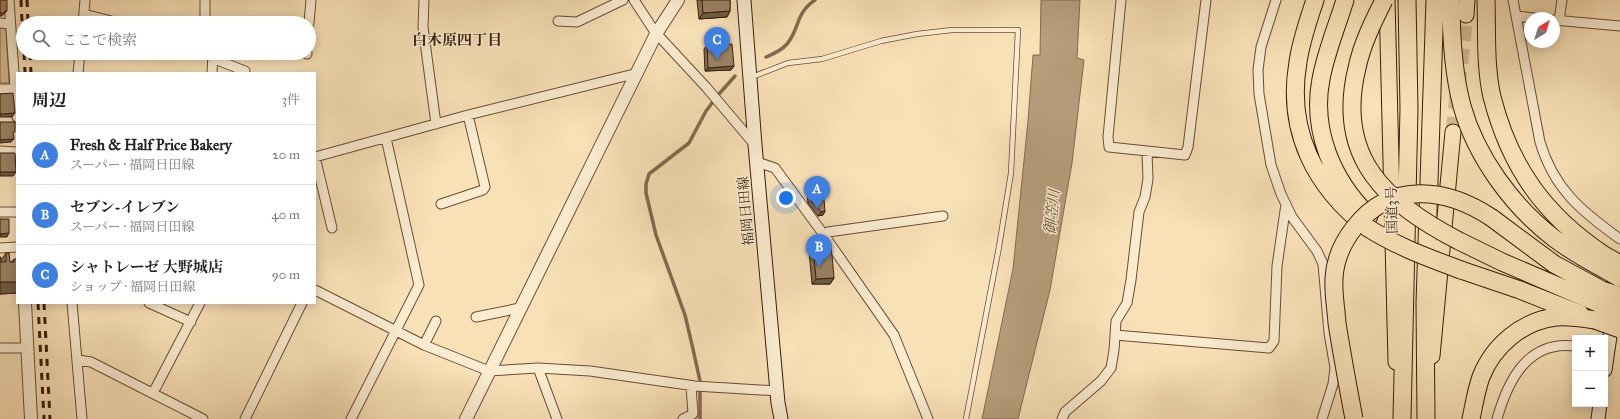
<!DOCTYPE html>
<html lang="ja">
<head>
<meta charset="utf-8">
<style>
	:root { --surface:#fff; --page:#f2f2f2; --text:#222; --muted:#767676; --line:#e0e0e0; --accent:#ea580c }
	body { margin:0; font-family:"IM FELL Great Primer","Noto Serif JP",serif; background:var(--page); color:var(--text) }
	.controls { position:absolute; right:12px; bottom:12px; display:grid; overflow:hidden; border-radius:0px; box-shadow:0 2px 10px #0003 }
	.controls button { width:36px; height:36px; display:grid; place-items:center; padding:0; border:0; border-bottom:1px solid var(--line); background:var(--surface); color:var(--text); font:20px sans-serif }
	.compass { position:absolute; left:1524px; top:12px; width:36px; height:36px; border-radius:50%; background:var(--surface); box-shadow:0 2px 10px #0003; rotate:38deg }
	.you { position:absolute; left:786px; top:198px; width:14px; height:14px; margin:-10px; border:3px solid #fff; border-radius:50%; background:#1a73e8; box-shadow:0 0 0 6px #1a73e833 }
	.badge { display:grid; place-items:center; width:26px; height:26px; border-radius:50%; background:var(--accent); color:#fff; font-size:13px; font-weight:700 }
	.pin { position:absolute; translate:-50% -33px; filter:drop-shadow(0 1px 2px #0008) }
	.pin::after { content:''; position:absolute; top:21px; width:14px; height:12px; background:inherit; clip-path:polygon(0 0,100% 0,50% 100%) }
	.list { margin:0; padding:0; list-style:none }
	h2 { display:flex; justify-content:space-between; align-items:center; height:52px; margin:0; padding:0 16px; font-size:17px }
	h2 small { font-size:13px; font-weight:400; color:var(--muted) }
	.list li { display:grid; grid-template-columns:26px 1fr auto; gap:12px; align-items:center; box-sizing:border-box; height:60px; padding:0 16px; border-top:1px solid var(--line) }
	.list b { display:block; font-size:15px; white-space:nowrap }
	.list p { margin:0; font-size:13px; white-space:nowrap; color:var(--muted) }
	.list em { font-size:13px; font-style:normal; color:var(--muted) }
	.icon { flex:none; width:22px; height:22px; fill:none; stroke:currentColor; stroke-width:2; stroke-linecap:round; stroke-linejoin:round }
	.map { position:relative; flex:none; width:1620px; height:419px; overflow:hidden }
	.search { position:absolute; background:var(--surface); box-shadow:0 2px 10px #0003; left:16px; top:16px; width:300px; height:44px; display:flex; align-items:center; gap:10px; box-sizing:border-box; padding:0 14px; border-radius:22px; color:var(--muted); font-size:15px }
	.panel { position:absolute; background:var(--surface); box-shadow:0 2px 10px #0003; left:16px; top:72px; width:300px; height:232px; border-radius:0px }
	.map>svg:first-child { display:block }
	.green { fill:#d8c09a; stroke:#886e52 }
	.water { fill:#b79e7d; stroke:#846a4f }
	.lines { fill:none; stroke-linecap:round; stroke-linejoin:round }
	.stream { stroke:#846a4f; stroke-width:3.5 }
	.trunk-tunnel { stroke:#d2ba95; stroke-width:15; stroke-dasharray:15 8; stroke-linecap:butt }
	.service-casing { stroke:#684e36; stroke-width:6 }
	.minor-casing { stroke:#684e36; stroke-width:11 }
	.tertiary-casing { stroke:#684e36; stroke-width:14 }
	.secondary-casing { stroke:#371d0b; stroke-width:15 }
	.trunk-casing { stroke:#371d0b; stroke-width:17 }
	.motorway-casing { stroke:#371d0b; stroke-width:19 }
	.service { stroke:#fbecd0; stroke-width:4.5 }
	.minor { stroke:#fbecd0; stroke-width:9 }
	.tertiary { stroke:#fbecd0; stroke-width:12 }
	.secondary { stroke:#fbecd0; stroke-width:13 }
	.trunk { stroke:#f9e1b7; stroke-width:15 }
	.motorway { stroke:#f9e1b7; stroke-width:17 }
	.rail { stroke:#371d0b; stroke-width:3; stroke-dasharray:7 7; stroke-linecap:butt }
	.motorway-bridge-casing { stroke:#371d0b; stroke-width:19; stroke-linecap:butt }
	.motorway-bridge { stroke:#f9e1b7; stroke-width:17 }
	.wall { fill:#867156; stroke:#371d0b }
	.shaded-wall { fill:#6d5c46; stroke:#371d0b }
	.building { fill:#9c8364; stroke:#371d0b }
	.labels { text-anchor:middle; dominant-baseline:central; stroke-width:3; stroke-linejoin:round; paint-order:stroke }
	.street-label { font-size:14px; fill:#371d0b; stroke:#fbecd0 }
	.neighbourhood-label { font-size:15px; font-weight:bold; fill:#371d0b; stroke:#fbecd0 }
	.water-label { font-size:15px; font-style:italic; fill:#644a33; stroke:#fbecd0 }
</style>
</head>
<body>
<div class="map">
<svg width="1620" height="419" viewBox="0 0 1620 419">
	<rect width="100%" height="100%" fill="#f9e1b7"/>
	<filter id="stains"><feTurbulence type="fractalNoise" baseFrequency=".005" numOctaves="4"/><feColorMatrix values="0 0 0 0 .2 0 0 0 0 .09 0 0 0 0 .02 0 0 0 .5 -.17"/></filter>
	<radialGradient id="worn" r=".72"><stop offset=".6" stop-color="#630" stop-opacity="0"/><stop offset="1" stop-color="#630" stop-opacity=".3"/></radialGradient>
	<path class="green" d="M0,26H4L6,29L9,83H0Z"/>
	<path class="water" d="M1041,0H1080L1077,58L1084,60L1072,163L1050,290L1018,419H982L1013,269L1028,121L1033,55H1040Z"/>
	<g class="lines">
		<path class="stream" d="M766,57C773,54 781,51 787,44C800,29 795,13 815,0
			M700,419V381L693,349L685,315L656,235L646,193V184L649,174L689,143L706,111L719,94L735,76"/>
		<path class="trunk-tunnel" d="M1453,132L1466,15"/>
		<g class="service-casing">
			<path id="service" d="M752,77L788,63L822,59L881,41L917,34L952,30H1018L1011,173L999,247L966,419"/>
		</g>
		<g class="minor-casing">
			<path id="minor" d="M9,0L17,117
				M424,0L423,27L436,124
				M634,0L655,32L706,87L755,145
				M1121,0L1108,137L1109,147L1185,155L1188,147L1206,0
				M1276,0L1261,47L1258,70L1259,94L1271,165L1281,194L1292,217L1317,251L1323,264L1329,333L1335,368L1333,384L1322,419
				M1513,0L1540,142C1554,189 1581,211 1620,239
				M84,14L119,23
				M1516,16L1534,18
				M1554,20L1620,26
				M558,21L577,22L623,0
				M1559,21L1562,0
				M0,23L10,24
				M83,23L85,0
				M205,23V0
				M309,23L311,0
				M307,54V53
				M212,58L245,71V73
				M78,73L80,53
				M212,73L213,53
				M0,89H15
				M0,151L17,152
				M757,162L775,168L824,235L894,335L928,419
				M441,204L483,190L485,187L468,115
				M0,212H17
				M332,228L315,157L468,115L638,73
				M824,235L828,232L943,216
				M0,248L17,247
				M315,290L424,345L489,371L538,368L590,371L695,386L777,391
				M72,303L82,419
				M149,303L191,322
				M476,317L520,308
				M1115,335L1269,348L1274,341L1277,266L1286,204
				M424,345L436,321
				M0,348H27
				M78,360L91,362L203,419
				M538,368L557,419
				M153,393L200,303
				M245,419L302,303
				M351,419L419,285L386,138
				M683,419L693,414L691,386
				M1062,419L1065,412L1101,381L1111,368L1114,350L1116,321L1127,303L1131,280L1139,212L1145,197L1148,179L1147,152
				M1497,419C1508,380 1528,340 1575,346"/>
		</g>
		<g class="tertiary-casing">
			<path id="tertiary" d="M25,303L31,419
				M466,419L656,34L678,0"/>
		</g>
		<g class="secondary-casing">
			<path id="secondary" d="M744,0L755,145L778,403L781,419
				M1605,370L1613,316
				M1598,419L1600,404"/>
		</g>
		<g class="trunk-casing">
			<path id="trunk" d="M1387,0L1396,362
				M1466,15L1467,0
				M1432,356L1453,132"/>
		</g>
		<g class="motorway-casing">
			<path id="motorway" d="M1315,0C1308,21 1301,41 1298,62C1286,131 1315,187 1368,228
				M1345,0C1337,26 1326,52 1321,79C1311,131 1333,181 1369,216
				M1451,0C1451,35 1453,72 1462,106C1476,157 1513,207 1555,239C1570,250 1587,260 1604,269
				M1486,0C1487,32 1485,66 1492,97C1510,167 1544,215 1604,255
				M1492,218L1554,264L1602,290
				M1459,241L1502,262L1600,304
				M1461,270L1520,290L1580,314
				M1402,419L1409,109L1407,0
				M1426,419L1425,303L1435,0
				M1471,419C1474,405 1476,391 1481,377C1493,346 1522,321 1556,317C1569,316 1582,318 1595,320"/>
		</g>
		<use href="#service" class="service"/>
		<use href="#minor" class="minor"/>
		<use href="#tertiary" class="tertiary"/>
		<use href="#secondary" class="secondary"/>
		<use href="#trunk" class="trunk"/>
		<use href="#motorway" class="motorway"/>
		<path class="rail" d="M21,0L23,43
			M27,0L28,23
			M24,53L25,73
			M30,53L31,73
			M38,303L44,419
			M44,303L50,419"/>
		<g class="motorway-bridge-casing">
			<path id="motorway-bridge" d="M1384,0C1373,22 1362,44 1357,68C1335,158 1386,203 1459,241
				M1368,228C1398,247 1429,258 1461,270
				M1604,255L1620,264
				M1604,269L1620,278
				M1602,290L1620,296
				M1600,304L1620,312
				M1595,320L1620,329
				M1354,419C1348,387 1342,355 1337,323C1336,308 1333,293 1334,278C1335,260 1343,242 1354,228C1391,180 1447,188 1492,218"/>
		</g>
		<use href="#motorway-bridge" class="motorway-bridge"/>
	</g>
	<path class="wall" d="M697,0H730V11L727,17L699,19Z
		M707,45L734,66L731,70L705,71L704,49Z
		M810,191L825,211L823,215L818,216L808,203L807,194Z
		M813,245L834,278L830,284H812L809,251Z
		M6,253L10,262H12L14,259L17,293L0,294V257L1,260Z"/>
	<path class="shaded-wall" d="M5,11H7L2,16H0V13Z
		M730,11L727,17L699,19L703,13Z
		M734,66L731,70L705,71L708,68Z
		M15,113L12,117H0V114Z
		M14,139L11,142L0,143V140Z
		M0,172H16L13,176H0Z
		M825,211L823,215L818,216L821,212Z
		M9,233L7,237H0V234Z
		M834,278L830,284H812L816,279Z
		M0,282H17V293L0,294Z"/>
	<path class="building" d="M0,0H7V11H5V13H0Z
		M702,0H730V11L703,13Z
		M732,44L734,66L708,68L707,45Z
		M13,93L15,113L0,114V94Z
		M0,122H15V132H13L14,139L0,140Z
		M0,153H15L16,172H0Z
		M823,189L825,211L821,212L811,200L810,191Z
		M0,219H9V233L0,234Z
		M831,244L834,278L816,279L813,245Z
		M6,253H9L10,262H14V259H17V282H0V257H1V262H6Z"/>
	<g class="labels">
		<g class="street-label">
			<text transform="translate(1392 210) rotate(-92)">国道3号</text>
			<text transform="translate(746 211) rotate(-95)">福岡日田線</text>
		</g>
		<g class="neighbourhood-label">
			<text x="457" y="40">白木原四丁目</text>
		</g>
		<g class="water-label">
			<text transform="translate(1052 212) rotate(-84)">御笠川</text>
		</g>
	</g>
	<rect width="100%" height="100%" filter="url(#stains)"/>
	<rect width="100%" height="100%" fill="url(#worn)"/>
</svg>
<div class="controls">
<button>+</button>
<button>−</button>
</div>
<svg class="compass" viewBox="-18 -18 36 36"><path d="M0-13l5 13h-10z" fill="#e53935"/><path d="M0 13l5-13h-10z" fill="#767676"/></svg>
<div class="you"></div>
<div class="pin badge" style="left:817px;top:209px;background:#3f7fe0">A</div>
<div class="pin badge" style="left:819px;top:267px;background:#3f7fe0">B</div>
<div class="pin badge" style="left:717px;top:60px;background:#3f7fe0">C</div>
<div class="search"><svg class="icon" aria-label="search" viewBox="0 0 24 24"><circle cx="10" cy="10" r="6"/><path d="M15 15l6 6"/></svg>ここで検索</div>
<section class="panel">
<h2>周辺<small>3件</small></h2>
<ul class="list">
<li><span class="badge" style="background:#3f7fe0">A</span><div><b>Fresh &amp; Half Price Bakery</b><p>スーパー · 福岡日田線</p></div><em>20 m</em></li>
<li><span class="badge" style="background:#3f7fe0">B</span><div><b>セブン-イレブン</b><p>スーパー · 福岡日田線</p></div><em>40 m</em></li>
<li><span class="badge" style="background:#3f7fe0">C</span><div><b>シャトレーゼ 大野城店</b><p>ショップ · 福岡日田線</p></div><em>90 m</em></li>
</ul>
</section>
</div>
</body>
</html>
